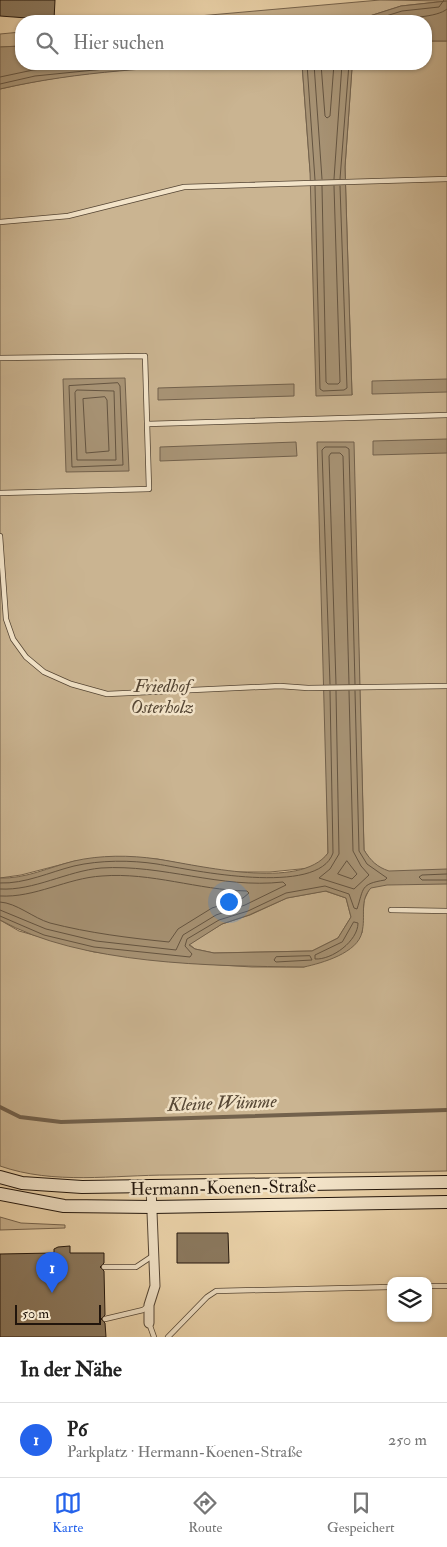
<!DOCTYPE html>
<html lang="de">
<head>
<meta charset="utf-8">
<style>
	:root { --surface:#fff; --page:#f2f2f2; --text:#222; --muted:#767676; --line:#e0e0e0; --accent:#2563eb }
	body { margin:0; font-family:"IM FELL Double Pica",serif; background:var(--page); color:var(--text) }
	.controls { position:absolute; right:15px; bottom:15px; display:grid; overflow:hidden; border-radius:10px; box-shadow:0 1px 4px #0004 }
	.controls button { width:45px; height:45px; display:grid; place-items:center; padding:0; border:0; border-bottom:1px solid var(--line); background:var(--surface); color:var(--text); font:25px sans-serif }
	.scale { position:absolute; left:15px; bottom:12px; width:86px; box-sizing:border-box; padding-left:5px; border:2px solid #21150c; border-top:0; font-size:14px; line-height:18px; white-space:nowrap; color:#21150c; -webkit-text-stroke:4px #f3e4c9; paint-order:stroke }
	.you { position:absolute; left:228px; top:901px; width:18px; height:18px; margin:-12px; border:4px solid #fff; border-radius:50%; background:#1a73e8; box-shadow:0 0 0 8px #1a73e833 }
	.badge { display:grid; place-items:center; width:32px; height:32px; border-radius:50%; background:var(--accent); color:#fff; font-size:16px; font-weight:700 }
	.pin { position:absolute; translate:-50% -41px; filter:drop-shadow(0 1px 2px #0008) }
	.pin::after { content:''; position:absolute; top:26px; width:18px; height:15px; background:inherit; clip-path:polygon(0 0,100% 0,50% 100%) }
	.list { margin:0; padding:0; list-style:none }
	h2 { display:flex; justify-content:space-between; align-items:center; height:65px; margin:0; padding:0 20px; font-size:21px }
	h2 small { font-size:16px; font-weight:400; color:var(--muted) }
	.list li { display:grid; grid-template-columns:32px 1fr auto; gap:15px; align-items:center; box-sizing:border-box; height:75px; padding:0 20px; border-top:1px solid var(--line) }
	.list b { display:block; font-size:19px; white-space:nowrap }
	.list p { margin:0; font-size:16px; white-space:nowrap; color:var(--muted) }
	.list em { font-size:16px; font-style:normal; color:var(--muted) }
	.icon { flex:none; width:28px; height:28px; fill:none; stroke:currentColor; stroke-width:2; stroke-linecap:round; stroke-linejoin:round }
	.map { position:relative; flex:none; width:447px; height:1337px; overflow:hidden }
	.search { position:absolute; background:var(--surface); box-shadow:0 1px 4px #0004; left:15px; right:15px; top:15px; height:55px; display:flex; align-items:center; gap:12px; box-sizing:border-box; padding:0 18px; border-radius:20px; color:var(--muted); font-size:19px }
	.sheet { height:140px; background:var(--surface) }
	nav { display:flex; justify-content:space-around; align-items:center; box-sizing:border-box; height:70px; border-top:1px solid var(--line); background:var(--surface); font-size:14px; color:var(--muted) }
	nav a { display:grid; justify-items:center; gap:2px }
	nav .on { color:var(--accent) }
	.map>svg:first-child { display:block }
	.green { fill:#cab491; stroke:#76644e }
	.water { fill:#a89476; stroke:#72614c; fill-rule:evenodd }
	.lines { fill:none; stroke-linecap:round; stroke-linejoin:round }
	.shore { stroke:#645441; stroke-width:1 }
	.stream { stroke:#72614c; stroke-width:4 }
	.building { fill:#8b795f; stroke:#21150c }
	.lane-casing { stroke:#544534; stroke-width:6 }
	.street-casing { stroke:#544534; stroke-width:11 }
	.secondary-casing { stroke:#21150c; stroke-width:14 }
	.lane { stroke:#f3e4c9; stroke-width:4.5 }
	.street { stroke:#f3e4c9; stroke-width:9 }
	.secondary { stroke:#f3e4c9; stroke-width:12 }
	.labels { text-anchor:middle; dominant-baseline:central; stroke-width:5; stroke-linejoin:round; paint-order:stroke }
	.park-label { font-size:18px; font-style:italic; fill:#544534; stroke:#f3e4c9 }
	.street-label { font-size:18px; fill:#21150c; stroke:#f3e4c9 }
	.water-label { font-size:19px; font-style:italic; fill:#574836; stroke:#f3e4c9 }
</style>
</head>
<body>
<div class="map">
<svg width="447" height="1337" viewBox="0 0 447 1337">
	<rect width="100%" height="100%" fill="#edd5ac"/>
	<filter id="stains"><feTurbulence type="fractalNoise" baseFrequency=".004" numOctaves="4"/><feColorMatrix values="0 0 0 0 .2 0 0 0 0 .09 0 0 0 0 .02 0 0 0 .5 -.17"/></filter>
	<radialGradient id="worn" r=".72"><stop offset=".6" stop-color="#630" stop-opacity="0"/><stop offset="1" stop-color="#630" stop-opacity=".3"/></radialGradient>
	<path class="green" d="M380,0L447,1L401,6L354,21H142Z
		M21,32V46L0,47V34Z
		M426,41H447V1171C355,1173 262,1173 170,1175C113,1175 54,1185 0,1166V920L19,931L94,952L176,962L252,967H304L362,933L364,900L380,868L370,860L364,850L353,442L325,675L328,853L322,862L310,868L270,872H226L157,859L75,861L21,875L0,878V89C98,66 202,64 302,64L310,171L352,395L345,167L352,68L356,64H426Z
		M325,891L346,898L351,917L338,938L312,951L214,953L195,949L189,944L222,924L250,915L287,898Z
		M0,1217L21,1223L65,1225V1228L0,1230Z"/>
	<path class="water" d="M447,1V41H426V21H354L401,6Z
		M21,46V64H241C161,67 78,71 0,89V47Z
		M302,64H356L352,68L345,167L352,395L316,396L310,171Z
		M125,378L129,471L66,472L63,379Z
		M447,379V392L372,394V381Z
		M294,384V396L158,400V388Z
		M447,439V453L373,455V441Z
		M296,442L297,456L160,461V447Z
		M317,442H354L364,850C371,861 377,867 389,871L447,869V884L387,885L371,888C359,900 366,917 362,932C358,953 322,963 304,967C212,966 81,965 0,920V878C25,879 50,867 74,861C100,855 130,855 157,859C198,865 300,891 328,853ZM326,891L346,898L351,917L338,938L312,951L214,953L195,949L189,945L222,924L249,915L287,898Z"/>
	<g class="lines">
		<path class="shore" d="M370,21L402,11L439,7L444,0
			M391,21C406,17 437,18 447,9
			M307,64L315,180
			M314,64L322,179
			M321,64L325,116L327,118L330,116L334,64
			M0,77L33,70L83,64
			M0,84L35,76L154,64
			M334,179L342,64
			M340,179L349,64
			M315,186L320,389L323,391L344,390L347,388L340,186
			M322,186L326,382L328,384H338L340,382L334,186
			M118,383L120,386L123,465L72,467L69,386Z
			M77,390L114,391L116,460H77L75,393Z
			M105,397L107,400L109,451L86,453L83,399Z
			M330,684L322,450L325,447H346L349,449L355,684
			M336,684L329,456L331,453H340L343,456L349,684
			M336,691L339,854L330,869L319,878L354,889L369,875L361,866L353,851L349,691
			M347,861L357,874L352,879L338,874Z
			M447,874L422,875L419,877L422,880H447
			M0,883C25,884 50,872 74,866C100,860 131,860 157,864C192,870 318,897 333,853L330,691
			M0,889C34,891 67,871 101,868C163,864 220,889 283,882L286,885L245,905L216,915L183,935L176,950L96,941L46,929L0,910
			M0,896C35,898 67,878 102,876C151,872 198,890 247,891L249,893L243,898L212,908L178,929L169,942C129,938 89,933 50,923C33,918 17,903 0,902
			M0,916L44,935L94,947L190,957L192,954L185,946L187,939L219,920L248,911L286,893L325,886L349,894L354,908L357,909C364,888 360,884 385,880L387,878L367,864L359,851L355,691
			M354,922L358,923C358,941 332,960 315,959V955L342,942Z
			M310,956L312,960L276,962L274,960L276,957Z"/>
		<path class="stream" d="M0,1107L20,1117L61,1122L447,1110"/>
	</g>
	<path class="building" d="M0,0H55L54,20L0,16Z
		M177,1233H228L229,1263H177Z
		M70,1246V1253H104V1263L100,1267L104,1271L105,1315L101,1319L105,1323L106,1337H0V1254L54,1253V1249L58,1247Z"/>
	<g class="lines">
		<g class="lane-casing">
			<path id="lane" d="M0,222L68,216L184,187L447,179
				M0,358L145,356L149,489L0,493
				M147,424L447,415
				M0,536L6,619L13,639L26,657L44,672L71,684L107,694L280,686L308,688L447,686
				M391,910L447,911
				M104,1267H136L154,1255
				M428,1286H447
				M105,1319L143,1310L148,1306
				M149,1323L154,1337
				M168,1337L207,1297L216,1291L391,1287"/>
		</g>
		<g class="street-casing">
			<path id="street" d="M149,1323V1305L155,1286L151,1187"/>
		</g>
		<g class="secondary-casing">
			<path id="secondary" d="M0,1177L22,1183L82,1187L447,1182
				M0,1194L64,1206L153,1207L447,1202"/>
		</g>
		<use href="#lane" class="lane"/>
		<use href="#street" class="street"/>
		<use href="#secondary" class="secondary"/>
	</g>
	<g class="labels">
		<g class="park-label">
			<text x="162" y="686">Friedhof<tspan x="162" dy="21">Osterholz</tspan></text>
		</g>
		<g class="street-label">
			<text transform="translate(223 1188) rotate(-1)">Hermann-Koenen-Straße</text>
		</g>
		<g class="water-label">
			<text transform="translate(222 1103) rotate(-2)">Kleine Wümme</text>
		</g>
	</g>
	<rect width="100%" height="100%" filter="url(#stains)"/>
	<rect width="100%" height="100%" fill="url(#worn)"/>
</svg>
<div class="controls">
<button><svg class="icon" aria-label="layers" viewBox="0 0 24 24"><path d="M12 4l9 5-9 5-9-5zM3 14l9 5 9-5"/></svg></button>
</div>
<div class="scale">50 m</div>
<div class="you"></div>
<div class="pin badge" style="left:52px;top:1293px">1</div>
<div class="search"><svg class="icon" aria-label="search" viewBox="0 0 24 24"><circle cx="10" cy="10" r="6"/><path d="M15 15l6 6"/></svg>Hier suchen</div>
</div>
<section class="sheet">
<h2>In der Nähe<small></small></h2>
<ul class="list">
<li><span class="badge">1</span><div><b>P6</b><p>Parkplatz · Hermann-Koenen-Straße</p></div><em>250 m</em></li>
</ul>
</section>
<nav>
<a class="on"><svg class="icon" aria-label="map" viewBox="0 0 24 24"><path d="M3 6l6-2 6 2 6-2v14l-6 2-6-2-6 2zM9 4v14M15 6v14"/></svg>Karte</a>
<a><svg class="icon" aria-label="directions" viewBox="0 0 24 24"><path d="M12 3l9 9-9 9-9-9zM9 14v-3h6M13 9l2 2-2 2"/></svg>Route</a>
<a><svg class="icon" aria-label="saved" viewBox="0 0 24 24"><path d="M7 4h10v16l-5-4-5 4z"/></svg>Gespeichert</a>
</nav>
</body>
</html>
